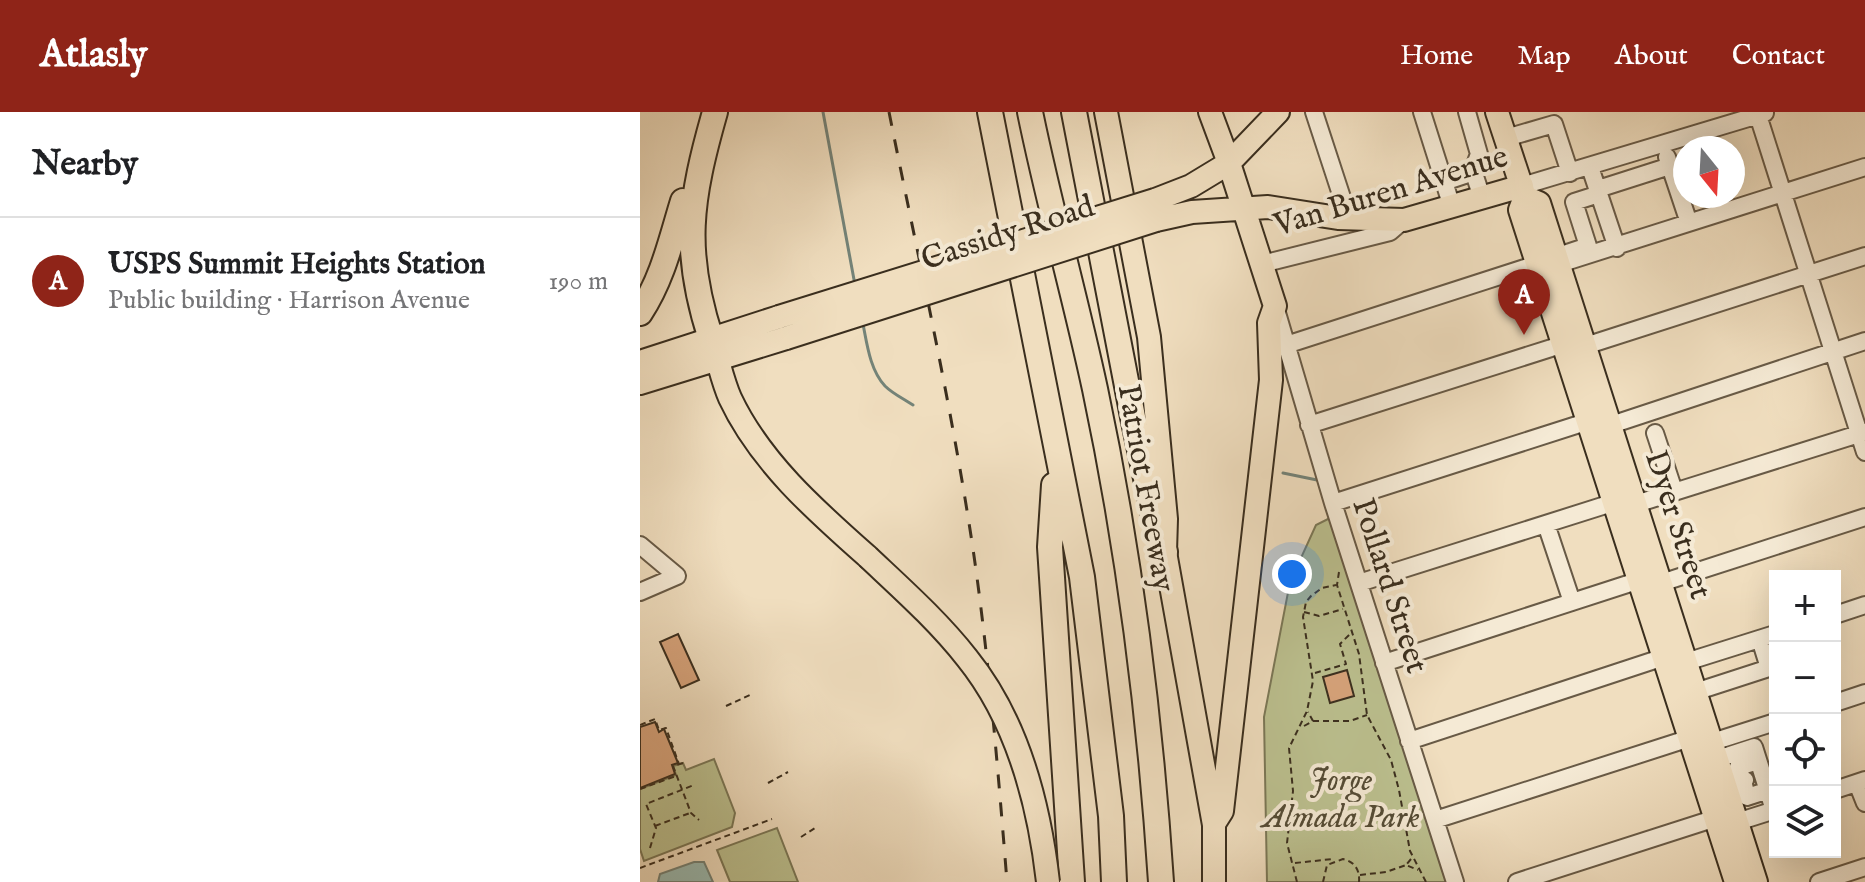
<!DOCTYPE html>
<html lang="en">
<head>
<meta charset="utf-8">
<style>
	:root { --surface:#fff; --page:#f6f6f6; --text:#202124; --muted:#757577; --line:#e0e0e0; --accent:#8f2418 }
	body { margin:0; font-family:"IM FELL English",serif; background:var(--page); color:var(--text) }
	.controls { position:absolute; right:24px; bottom:24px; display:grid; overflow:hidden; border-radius:0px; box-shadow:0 8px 32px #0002 }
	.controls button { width:72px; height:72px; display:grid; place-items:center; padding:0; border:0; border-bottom:2px solid var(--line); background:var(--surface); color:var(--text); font:40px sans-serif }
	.compass { position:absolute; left:1033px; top:24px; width:72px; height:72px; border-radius:50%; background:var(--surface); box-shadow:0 8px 32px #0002; rotate:162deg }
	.you { position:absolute; left:652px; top:462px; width:28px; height:28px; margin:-20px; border:6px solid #fff; border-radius:50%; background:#1a73e8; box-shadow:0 0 0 12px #1a73e833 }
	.badge { display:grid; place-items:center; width:52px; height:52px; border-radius:50%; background:var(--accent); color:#fff; font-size:26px; font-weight:700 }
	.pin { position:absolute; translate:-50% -66px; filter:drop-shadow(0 2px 4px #0008) }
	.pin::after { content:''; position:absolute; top:42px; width:28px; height:24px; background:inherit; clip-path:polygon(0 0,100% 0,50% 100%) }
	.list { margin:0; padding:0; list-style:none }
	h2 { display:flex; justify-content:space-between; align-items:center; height:104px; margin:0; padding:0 32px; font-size:34px }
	h2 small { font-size:26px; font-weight:400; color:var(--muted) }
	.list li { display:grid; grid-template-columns:52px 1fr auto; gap:24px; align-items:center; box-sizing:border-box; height:128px; padding:0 32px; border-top:2px solid var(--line) }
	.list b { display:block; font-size:30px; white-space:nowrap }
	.list p { margin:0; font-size:26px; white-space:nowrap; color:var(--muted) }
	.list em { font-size:26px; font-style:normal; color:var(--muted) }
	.icon { flex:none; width:44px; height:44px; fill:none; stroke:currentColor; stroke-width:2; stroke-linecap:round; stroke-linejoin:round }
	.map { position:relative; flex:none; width:1225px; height:770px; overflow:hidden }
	header { display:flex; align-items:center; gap:48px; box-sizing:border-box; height:112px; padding:0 40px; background:var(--accent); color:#fff }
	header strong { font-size:38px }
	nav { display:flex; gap:44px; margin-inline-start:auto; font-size:28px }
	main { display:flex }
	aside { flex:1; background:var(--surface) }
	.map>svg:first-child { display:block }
	.green { fill:#bcc190; stroke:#7b7857; stroke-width:2 }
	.water { fill:#9abcb4; stroke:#748378; stroke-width:2 }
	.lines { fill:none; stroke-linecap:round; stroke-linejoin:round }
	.stream { stroke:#748378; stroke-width:3 }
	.building { fill:#d8a47c; stroke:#3a2e1e; stroke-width:2 }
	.minor-casing { stroke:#685a46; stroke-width:20 }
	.major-casing { stroke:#3a2e1e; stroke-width:26 }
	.highway-casing { stroke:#3a2e1e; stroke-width:28 }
	.path { stroke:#3a2e1e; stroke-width:2; stroke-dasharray:6 4; stroke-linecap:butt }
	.minor { stroke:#f5ead5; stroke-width:16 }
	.major { stroke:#f0debf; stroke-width:22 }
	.highway { stroke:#f0debf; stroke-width:24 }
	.rail { stroke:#3a2e1e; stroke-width:3; stroke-dasharray:14 14; stroke-linecap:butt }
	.major-bridge-casing { stroke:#3a2e1e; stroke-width:26; stroke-linecap:butt }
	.major-bridge { stroke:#f0debf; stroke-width:22 }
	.labels { text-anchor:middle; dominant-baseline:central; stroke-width:8; stroke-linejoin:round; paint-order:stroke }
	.street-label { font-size:32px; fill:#3a2e1e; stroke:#f5ead5 }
	.park-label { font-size:32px; font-style:italic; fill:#544b35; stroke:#f5ead5 }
</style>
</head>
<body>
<header>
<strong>Atlasly</strong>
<nav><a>Home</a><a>Map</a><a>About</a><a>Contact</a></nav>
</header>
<main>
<aside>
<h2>Nearby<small></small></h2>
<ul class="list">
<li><span class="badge">A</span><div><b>USPS Summit Heights Station</b><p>Public building · Harrison Avenue</p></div><em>190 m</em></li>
</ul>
</aside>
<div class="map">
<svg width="1225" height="770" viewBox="0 0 1225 770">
	<rect width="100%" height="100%" fill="#f0debf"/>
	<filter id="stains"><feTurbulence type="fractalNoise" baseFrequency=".0025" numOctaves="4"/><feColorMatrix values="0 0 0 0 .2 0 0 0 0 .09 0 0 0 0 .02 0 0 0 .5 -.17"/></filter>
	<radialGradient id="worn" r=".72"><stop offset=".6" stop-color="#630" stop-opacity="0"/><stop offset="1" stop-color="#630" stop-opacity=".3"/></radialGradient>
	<path class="green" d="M690,406L807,770H627L624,605L650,470L676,413Z
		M74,647L95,701L92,715L4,749L0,737V677L36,663L33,654L43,651L46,658Z
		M137,716L158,770H90L77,738Z"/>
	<path class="water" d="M54,750H64L73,770H18L20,762Z"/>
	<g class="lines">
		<path class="stream" d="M183,0L215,173
			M223,212C227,232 230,258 245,274C253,282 264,287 273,293
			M643,361L677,368"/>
	</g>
	<path class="building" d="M38,522L59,568L41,576L20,530Z
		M707,558L714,584L690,591L683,565Z
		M15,610L19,620L24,617L38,651L32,653L35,662L0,676V615Z"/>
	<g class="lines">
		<g class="minor-casing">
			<path id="minor" d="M674,0L709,107
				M782,0L812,95
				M827,0L839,42L833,58L842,86
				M1117,0L1225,340
				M866,26L914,12L930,61
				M1027,45L1046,102
				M950,55L977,136
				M804,70L834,60
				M882,74L1125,1
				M958,77L1030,54
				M927,141L948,134L934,90L959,82
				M622,152L750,120L764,108
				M919,152L1225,55
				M635,194L693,391L815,770
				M646,233L897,152
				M945,234L1225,144
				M669,313L924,232
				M971,313L1225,229
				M1015,321L1034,379
				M693,391L949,309
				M996,392L1225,320
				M906,412L932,490
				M0,433L37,464L0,480
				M719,471L975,390
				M1021,471L1225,405
				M1195,503L1225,493
				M1046,550L1135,522
				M744,551L1000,468
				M1055,580L1129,556L1120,527
				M1195,591L1225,581
				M769,629L1024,545
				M1072,630L1135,610
				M1077,647L1114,635L1134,698
				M1105,668L1103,669L1098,655L1118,649
				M1217,671L1225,691
				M1086,675L1103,669L1107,685L1135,676
				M1195,678L1225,668
				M795,708L1050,626
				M1097,710L1135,698
				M877,770L1076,706
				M1179,770L1225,755"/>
		</g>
		<g class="major-casing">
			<path id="major" d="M466,0L509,225L526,407L525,440L574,713V770
				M570,0L589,51L635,194L629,211L631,268L582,699L575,710
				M857,0L885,85L880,98L1096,770
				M885,85L899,91L1116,770
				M515,88L551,74L589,51L638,0
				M516,108L552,100L628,95L698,106L764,108L882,74
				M71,227C78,246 82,268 90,286C120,350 176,399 228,445
				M0,250L139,205
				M0,271L146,226"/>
		</g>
		<g class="highway-casing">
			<path id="highway" d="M350,0L442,465L471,704L474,770
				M390,0C409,93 435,184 455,277C490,442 510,602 521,770
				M434,0L493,305L515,409L525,440
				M0,201C23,166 31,128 43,89
				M71,227C42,138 50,88 75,0
				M414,373L410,435L432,770"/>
		</g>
		<path class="path" d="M699,460L697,473L719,542L727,603L751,648L759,678L770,739L786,770
			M664,500L679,504L703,497
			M675,561L706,552L700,532L712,520
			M86,594L112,582
			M673,609H710L727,603
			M0,613L15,607L19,618L26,616L39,652
			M664,614L673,609L668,600
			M43,651L33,654L51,701L59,708
			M128,671L148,660
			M0,677L36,664
			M15,714L50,701
			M161,725L175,716
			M10,736L16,716L6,692L54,673
			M771,747L766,753L778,758
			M655,751L693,747
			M0,756L132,707
			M720,763L746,760L766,753
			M657,770L647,731L653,679L649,636L667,599L673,569L663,505L666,490L671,484L682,476L696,473
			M683,770L687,753L703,747C715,750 720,758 719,770"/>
		<use href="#minor" class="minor"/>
		<use href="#major" class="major"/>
		<use href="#highway" class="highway"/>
		<path class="rail" d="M249,0C278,145 311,290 333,437C349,547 358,658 367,770"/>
		<g class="major-bridge-casing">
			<path id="major-bridge" d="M139,205L515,88
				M146,226L516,108
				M228,445C262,477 298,509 327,546C378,609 399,691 408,770"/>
		</g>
		<use href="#major-bridge" class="major-bridge"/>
	</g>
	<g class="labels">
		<g class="street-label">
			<text transform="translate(751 80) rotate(-17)">Van Buren Avenue</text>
			<text transform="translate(368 122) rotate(-18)">Cassidy Road</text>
			<text transform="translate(505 376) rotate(80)">Patriot Freeway</text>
			<text transform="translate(1037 413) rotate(72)">Dyer Street</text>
			<text transform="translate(749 474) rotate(72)">Pollard Street</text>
		</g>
		<g class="park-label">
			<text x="701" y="669">Jorge<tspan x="701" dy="37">Almada Park</tspan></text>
		</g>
	</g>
	<rect width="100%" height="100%" filter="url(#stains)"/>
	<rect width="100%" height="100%" fill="url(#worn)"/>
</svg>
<div class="controls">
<button>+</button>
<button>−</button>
<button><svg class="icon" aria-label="locate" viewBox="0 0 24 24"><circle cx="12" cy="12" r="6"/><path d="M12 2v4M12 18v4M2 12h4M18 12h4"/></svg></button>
<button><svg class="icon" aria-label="layers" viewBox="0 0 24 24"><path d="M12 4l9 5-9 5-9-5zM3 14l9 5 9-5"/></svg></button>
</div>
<svg class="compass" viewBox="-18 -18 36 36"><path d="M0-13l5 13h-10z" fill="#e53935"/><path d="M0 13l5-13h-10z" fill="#757577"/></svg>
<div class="you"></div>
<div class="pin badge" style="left:884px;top:223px">A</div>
</div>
</main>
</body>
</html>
